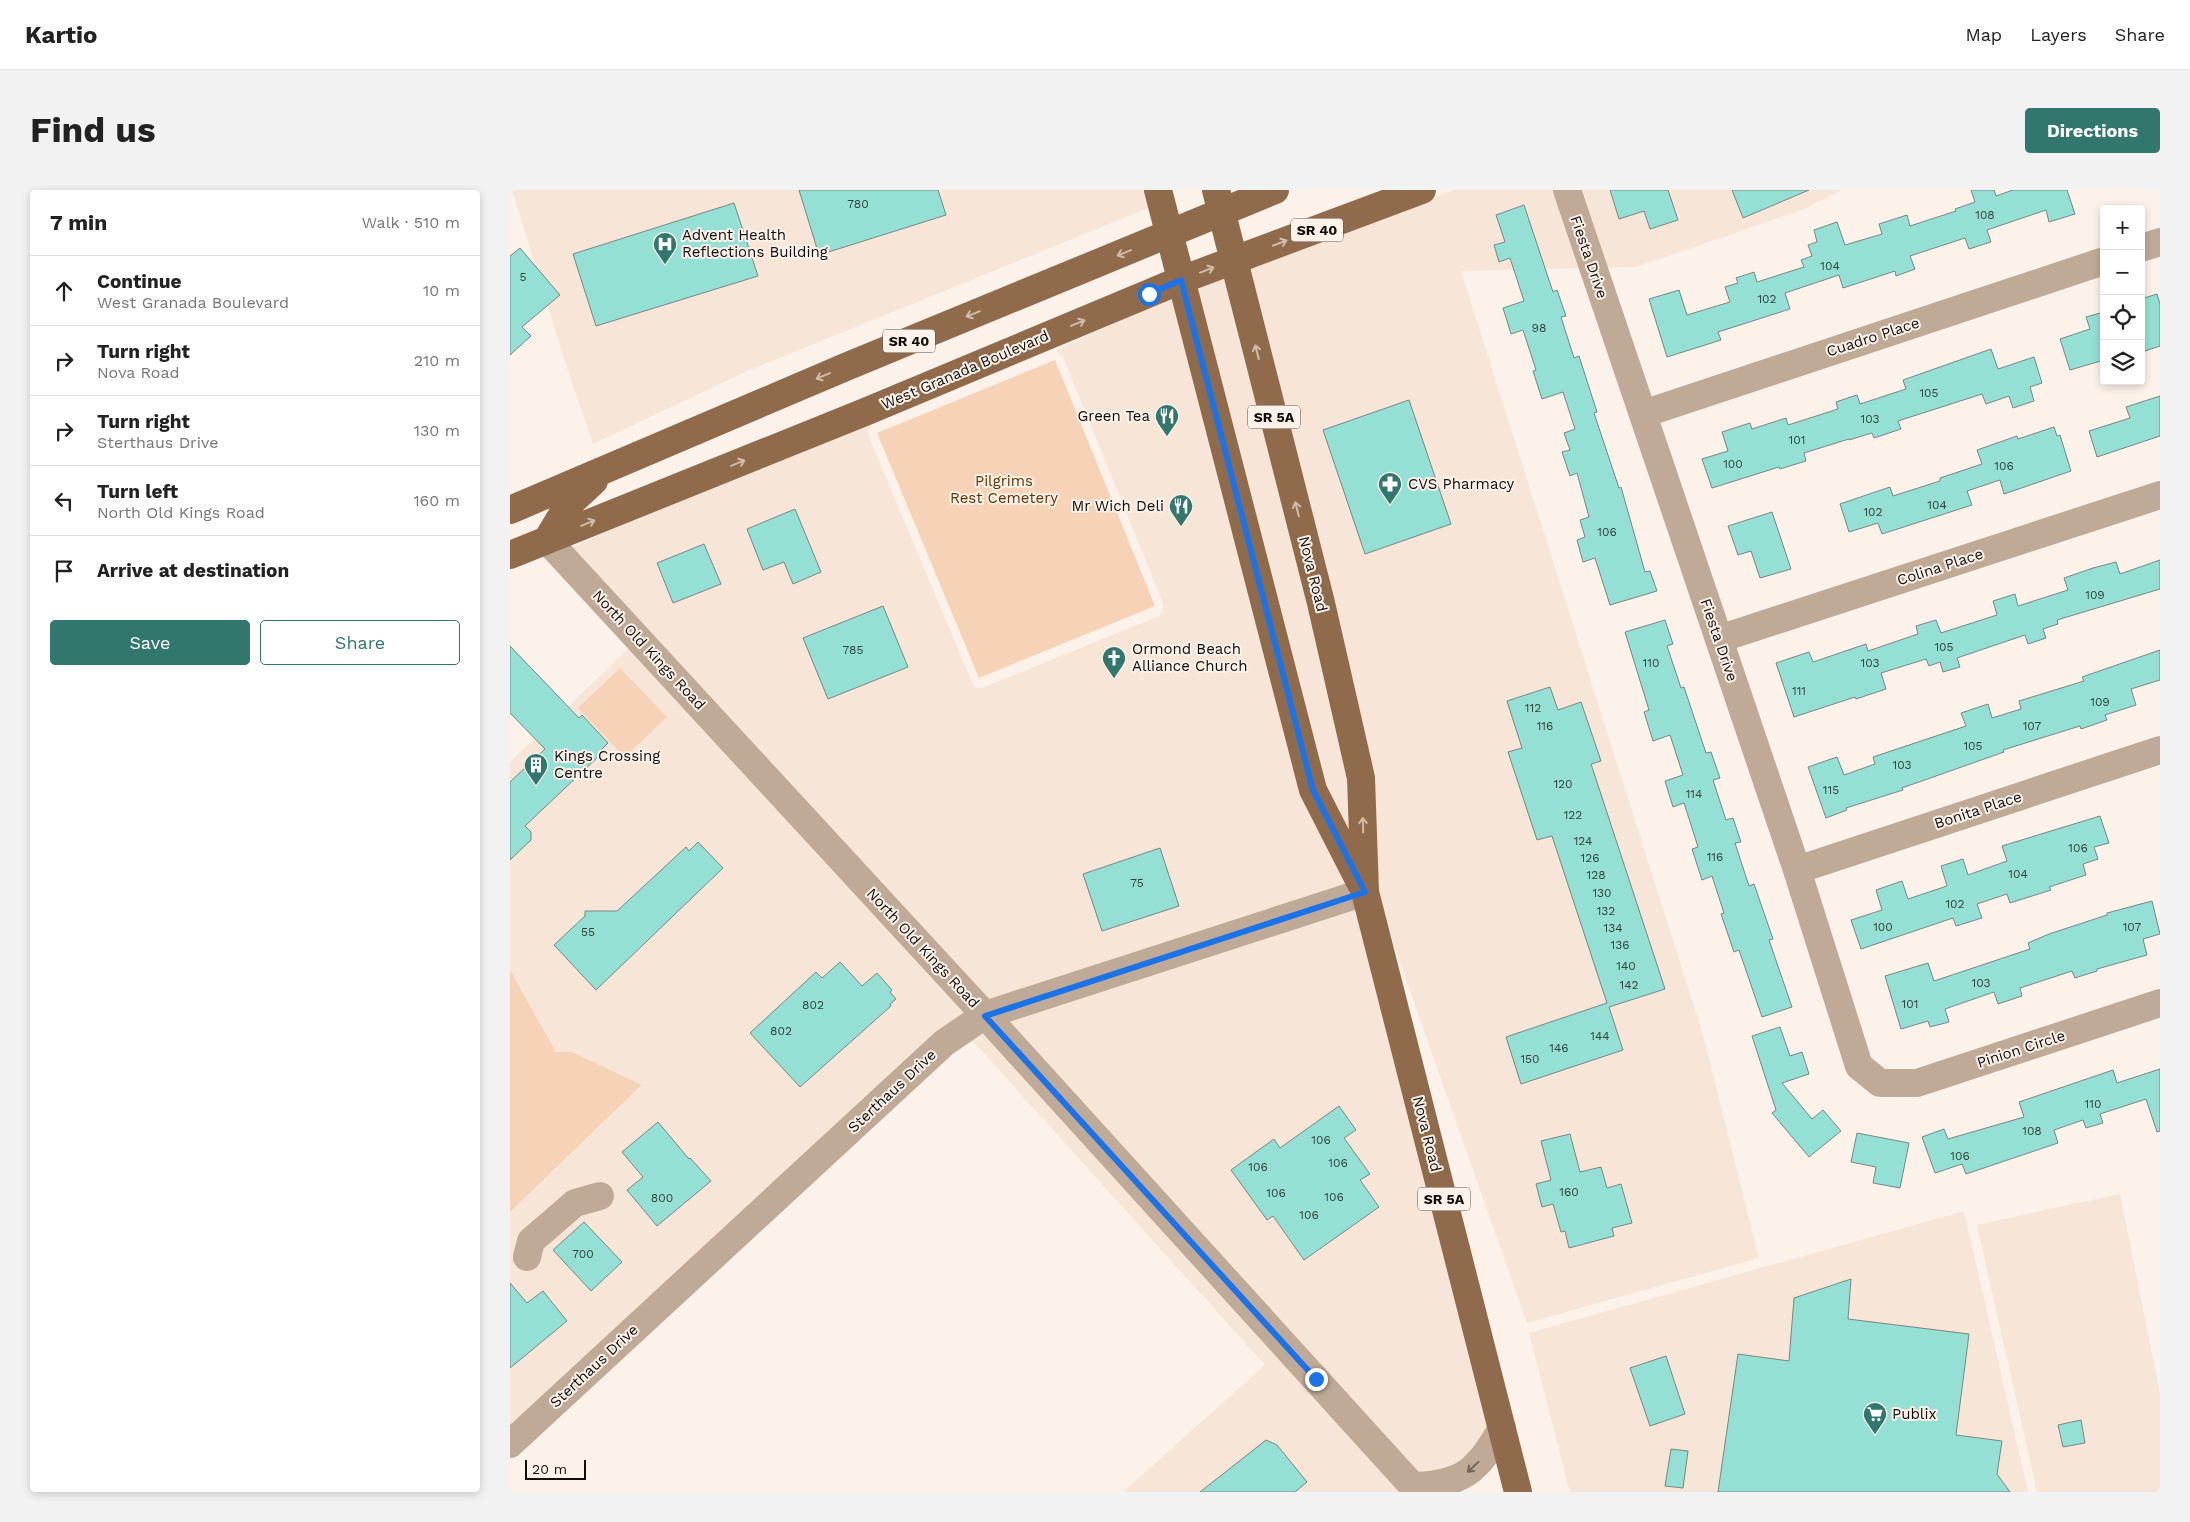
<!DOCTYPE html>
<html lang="en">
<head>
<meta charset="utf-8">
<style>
	:root { --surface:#fff; --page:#f2f2f2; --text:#222; --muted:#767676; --line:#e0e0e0; --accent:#31776e }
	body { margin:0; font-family:"Work Sans",sans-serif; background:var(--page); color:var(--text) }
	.controls { position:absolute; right:15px; top:15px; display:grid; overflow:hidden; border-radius:5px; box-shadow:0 2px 8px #0003 }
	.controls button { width:45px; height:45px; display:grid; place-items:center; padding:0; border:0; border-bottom:1px solid var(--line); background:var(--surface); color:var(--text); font:25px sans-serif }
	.scale { position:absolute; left:15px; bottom:12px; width:61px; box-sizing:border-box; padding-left:5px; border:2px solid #100d0a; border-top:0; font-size:14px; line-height:18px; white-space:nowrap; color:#100d0a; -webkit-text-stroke:4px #fdf2e9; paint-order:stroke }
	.stop { position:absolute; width:15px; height:15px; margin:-11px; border:4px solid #1a73e8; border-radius:50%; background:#fff }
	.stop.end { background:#1a73e8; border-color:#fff; box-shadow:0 1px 5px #0008 }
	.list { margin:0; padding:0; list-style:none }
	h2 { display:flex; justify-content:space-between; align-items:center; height:65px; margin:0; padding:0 20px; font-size:21px }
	h2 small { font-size:16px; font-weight:400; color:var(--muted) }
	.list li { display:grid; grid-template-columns:32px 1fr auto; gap:15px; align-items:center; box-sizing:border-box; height:70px; padding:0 20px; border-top:1px solid var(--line) }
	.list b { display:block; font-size:19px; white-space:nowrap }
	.list p { margin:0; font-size:16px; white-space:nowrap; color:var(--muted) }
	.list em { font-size:16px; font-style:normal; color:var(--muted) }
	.actions { display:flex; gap:10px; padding:15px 20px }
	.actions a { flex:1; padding:11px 0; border:1px solid var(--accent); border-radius:5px; text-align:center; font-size:18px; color:var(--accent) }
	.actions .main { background:var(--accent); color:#fff }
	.icon { flex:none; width:28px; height:28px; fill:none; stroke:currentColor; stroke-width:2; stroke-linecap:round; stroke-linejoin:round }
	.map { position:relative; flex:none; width:1650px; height:1302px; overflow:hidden; border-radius:5px }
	header { display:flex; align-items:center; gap:30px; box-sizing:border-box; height:70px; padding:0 25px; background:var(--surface); border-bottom:1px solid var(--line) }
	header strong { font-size:24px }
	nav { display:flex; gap:28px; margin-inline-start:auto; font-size:18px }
	.intro { display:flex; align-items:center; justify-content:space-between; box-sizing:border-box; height:120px; padding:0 30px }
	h1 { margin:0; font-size:35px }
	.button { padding:12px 22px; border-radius:5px; background:var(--accent); color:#fff; font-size:18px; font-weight:700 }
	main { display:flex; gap:30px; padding:0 30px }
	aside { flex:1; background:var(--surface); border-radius:5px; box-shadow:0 2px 8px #0003 }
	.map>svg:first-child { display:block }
	.built { fill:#f7e5d7 }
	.green { fill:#f6d3b6 }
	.building { fill:#94e0d4; stroke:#788684 }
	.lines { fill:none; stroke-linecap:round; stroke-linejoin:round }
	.minor { stroke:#bfaa98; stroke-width:28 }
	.major { stroke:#906b4b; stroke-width:28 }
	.oneway { stroke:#d1bcaa }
	.oneway2 { stroke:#706358 }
	.route { stroke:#1a73e8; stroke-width:6 }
	.labels { text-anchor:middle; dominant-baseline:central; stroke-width:4; stroke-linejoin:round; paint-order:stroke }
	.number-label { font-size:12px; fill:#31423c }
	.shield { fill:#fdf2e9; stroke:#57524d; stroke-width:1 }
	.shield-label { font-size:14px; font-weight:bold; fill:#100d0a }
	.poi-label { font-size:15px; fill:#100d0a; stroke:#fdf2e9; text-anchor:start }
	.street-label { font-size:15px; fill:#100d0a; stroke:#fdf2e9 }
	.park-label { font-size:15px; fill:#613502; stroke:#fdf2e9 }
</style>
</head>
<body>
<header>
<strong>Kartio</strong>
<nav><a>Map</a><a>Layers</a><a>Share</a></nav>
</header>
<div class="intro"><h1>Find us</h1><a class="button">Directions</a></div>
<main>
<aside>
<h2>7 min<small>Walk · 510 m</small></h2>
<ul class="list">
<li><svg class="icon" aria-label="ahead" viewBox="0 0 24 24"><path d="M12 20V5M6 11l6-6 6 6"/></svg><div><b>Continue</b><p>West Granada Boulevard</p></div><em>10 m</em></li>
<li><svg class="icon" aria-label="right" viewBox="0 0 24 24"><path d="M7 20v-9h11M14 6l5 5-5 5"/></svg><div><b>Turn right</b><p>Nova Road</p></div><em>210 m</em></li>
<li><svg class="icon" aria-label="right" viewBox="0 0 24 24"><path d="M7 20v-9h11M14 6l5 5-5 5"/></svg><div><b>Turn right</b><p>Sterthaus Drive</p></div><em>130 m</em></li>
<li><svg class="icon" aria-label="left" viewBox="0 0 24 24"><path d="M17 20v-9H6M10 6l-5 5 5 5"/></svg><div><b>Turn left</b><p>North Old Kings Road</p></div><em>160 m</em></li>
<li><svg class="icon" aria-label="arrive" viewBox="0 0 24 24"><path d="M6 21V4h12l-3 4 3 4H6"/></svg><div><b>Arrive at destination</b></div></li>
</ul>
<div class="actions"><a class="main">Save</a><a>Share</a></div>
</aside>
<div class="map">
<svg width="1650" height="1302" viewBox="0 0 1650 1302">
	<rect width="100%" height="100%" fill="#fdf2e9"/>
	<path class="built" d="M2,0H637L641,17L235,182L83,254L56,175Z
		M943,0H1046L1072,78L951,81L1193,845L1249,1068L1017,1133L868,710L737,78Z
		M1067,0H1332L1292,20L1126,77L1094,78Z
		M717,85L840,589L843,655L813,596L684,98Z
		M664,106L840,694L478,812L60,359L111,335L361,235L358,241L359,247L464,497L472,498L649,426L653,422V413L553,167L546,160Z
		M121,456L458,823L0,1238V1022L132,896L62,862H46L0,780V572Z
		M848,716L980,1236L950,1274L926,1284H906L495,831Z
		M474,840L892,1302H613L755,1175L461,849Z
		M1610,1004L1650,1204V1302H1527L1467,1035Z
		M1454,1021L1518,1302H1060L1019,1143Z"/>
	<path class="green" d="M545,170L645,416L469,488L367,243Z
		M110,478L157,527L115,567L68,518Z
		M0,780L46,862H62L132,895L0,1022Z"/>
	<path class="building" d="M289,0H428L436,25L309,65Z
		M1100,0H1158L1168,30L1140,39L1134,21L1109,29Z
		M1222,0H1299L1233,28Z
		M1461,0H1484L1486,6L1503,0H1557L1565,24L1539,32L1536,20L1477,40L1481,52L1459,59L1455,48L1400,66L1405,79L1386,86L1385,81L1333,98L1329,85L1275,103L1280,119L1208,142L1211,150L1157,167L1139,109L1169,100L1177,125L1220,112L1215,97L1228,93L1226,88L1244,82L1247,92L1294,77L1291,70L1302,66L1298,55L1307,52L1304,40L1327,32L1335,55L1372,44L1369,34L1397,25L1400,36L1446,21L1445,19L1465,12Z
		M224,13L248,86L86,136L63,64Z
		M1014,15L1043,102L1047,100L1056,126L1051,127L1064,168L1069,166L1087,222L1084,223L1109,298L1111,297L1135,382L1140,381L1147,401L1100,415L1085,368L1073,372L1067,350L1075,347L1070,330L1079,327L1067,283L1060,286L1052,262L1060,260L1054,243L1065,239L1053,202L1032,209L1023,181L1026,180L1013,140L1001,144L993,118L1014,111L1000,68L989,72L984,55L995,52L986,25Z
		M10,58L50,105L12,137L21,146L0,165V66Z
		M1647,104L1650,114V156L1635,161L1631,149V109Z
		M1594,122V170L1560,180L1550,149L1580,139L1576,127Z
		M1481,159L1488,179L1524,167L1532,193L1520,197L1524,211L1503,218L1499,206L1476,214L1472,204L1388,231L1391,239L1364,248L1362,243L1339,250V249L1294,263L1296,271L1270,279L1269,277L1202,298L1192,269L1218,261L1212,242L1240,233L1242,239L1276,228L1278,235L1328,219L1326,212L1347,205L1350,214L1396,199L1393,190Z
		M1650,206V246L1587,267L1579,241L1620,228L1616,217Z
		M899,210L941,334L855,364L813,240Z
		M1544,237L1547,246L1550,245L1561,281L1494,304L1490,290L1457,301L1462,315L1372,344L1368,333L1339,342L1330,314L1380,297L1383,306L1430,291V288L1472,274L1467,260L1507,246L1508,249Z
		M285,319L311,382L283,394L274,372L253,380L237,339Z
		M1262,322L1281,379L1250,388L1241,361L1228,365L1218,336Z
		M194,354L211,394L163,413L147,373Z
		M1650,370V399L1547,430L1548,434L1533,439L1536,448L1518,454L1515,445L1447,468L1450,477L1433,482L1430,472L1419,476L1416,469L1371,483L1376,499L1346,509L1345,507L1284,527L1266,473L1299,462L1303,472L1356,454L1358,461L1408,444L1406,436L1426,430L1431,443L1487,425L1483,411L1505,404L1508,416L1558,400L1554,388L1583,378L1606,372L1610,384Z
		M373,416L398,477L318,509L293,448Z
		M1155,430L1163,454L1157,456L1171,498L1174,497L1196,563L1201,562L1210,588L1203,590L1216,630L1223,628L1231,652L1225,653L1239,696L1244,694L1263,749L1259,750L1282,817L1252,827L1229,760L1224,762L1211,724L1214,723L1202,686L1192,690L1182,659L1188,657L1174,613L1163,617L1155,591L1173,585L1160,545L1143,551L1134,522L1139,520L1115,442Z
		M0,456L69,528L72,525L98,553L88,563L90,565L15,636L21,642V650L0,670V592L35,559L0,523Z
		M1650,460V490L1621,499L1626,515L1595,525L1597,530L1571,539L1570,536L1493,560L1494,562L1392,598L1393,600L1336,618L1337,620L1316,628L1298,577L1327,567L1334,585L1365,574L1363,567L1456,536L1451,523L1478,514L1482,528L1511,519L1509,511L1574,491L1572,487Z
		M1040,497L1048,520L1071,512L1091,571L1081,574L1155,799L1099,817L1113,860L1011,894L996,847L1097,813L1042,646L1027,650L998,562L1012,558L997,511Z
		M1590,626L1599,653L1584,657L1588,669L1573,674L1576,685L1539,697L1541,700L1500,713L1497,704L1467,714L1472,728L1446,736L1443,728L1351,759L1341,730L1372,720L1366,700L1392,691L1398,709L1437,696L1431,676L1453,669L1458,685L1497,671L1492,656Z
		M188,652L213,678L86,800L44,755L75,726V721H107L176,657L179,661Z
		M650,658L669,716L592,741L573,684Z
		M1642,711L1650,744L1633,749L1637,765L1587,779V781L1565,788L1562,781L1510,798L1512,806L1488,814L1484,802L1435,819L1439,832L1420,837L1418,831L1391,839L1375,786L1418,773L1424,791L1520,759L1518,753L1539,744L1597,725V723Z
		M330,772L352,796L367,783L382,800L380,802L386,809L380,814L381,816L290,897L240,843L306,782L312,788Z
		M1270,837L1280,866L1292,862L1299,884L1272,893L1302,929L1313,920L1331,941L1299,967L1262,923L1266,920L1242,846Z
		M1650,879V941L1647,942L1636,909L1590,924L1593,933L1576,938L1573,930L1544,940L1548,953L1456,984L1452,974L1425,983L1412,947L1434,939L1438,949L1514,927L1509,912L1603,880L1607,893Z
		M829,916L846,940L834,948L860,984L850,990L869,1017L794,1070L763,1026L757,1030L721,980L764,949L770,958Z
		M148,932L179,969L180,968L201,991L147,1036L117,1000L133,987L112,962Z
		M1347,943L1399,953L1390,998L1363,993L1366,977L1341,972Z
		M1060,944L1070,982L1091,977L1097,998L1111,994L1122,1033L1102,1038L1104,1046L1059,1058L1055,1041L1051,1042L1043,1014L1032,1017L1026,994L1041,990L1031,951Z
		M74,1032L112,1072L81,1101L43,1060Z
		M1341,1089L1338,1129L1459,1144L1446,1245L1492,1251L1487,1284L1500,1302H1208L1228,1164L1279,1171L1284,1108Z
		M0,1093L17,1113L33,1101L57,1131L0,1178Z
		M1156,1166L1175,1224L1140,1236L1120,1178Z
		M1571,1230L1575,1253L1553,1257L1548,1235Z
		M756,1250L767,1255L797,1292L785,1302H690Z
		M1161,1259L1178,1261L1173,1298L1155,1296Z"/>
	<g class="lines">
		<path class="minor" d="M1057,0L1287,680L1349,876L1370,893H1407L1650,813
			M1631,58L1650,52
			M1133,224L1594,71
			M37,350L475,825L908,1302
			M1209,449L1650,305
			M1287,680L1650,560
			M17,1067L21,1051L65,1013L90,1006
			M0,1254L434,853L475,825L855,702
			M902,1296C952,1295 968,1281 992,1238"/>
		<path class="major" d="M648,0L803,600L851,694
			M706,0L811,413L851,588L855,702L1008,1302
			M0,320L338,176L765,0
			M37,350L58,315L84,291
			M0,365L355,222L671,90L912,0"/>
	</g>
	<defs><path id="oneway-shaft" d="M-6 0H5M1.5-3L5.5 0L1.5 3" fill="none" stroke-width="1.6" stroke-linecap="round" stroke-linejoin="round" transform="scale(1.25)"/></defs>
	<g class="oneway">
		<use href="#oneway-shaft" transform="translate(770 53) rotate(-21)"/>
		<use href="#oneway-shaft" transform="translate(614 63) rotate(158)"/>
		<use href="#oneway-shaft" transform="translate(697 80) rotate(-21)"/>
		<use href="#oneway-shaft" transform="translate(463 124) rotate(158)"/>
		<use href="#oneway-shaft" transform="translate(568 133) rotate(-23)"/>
		<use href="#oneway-shaft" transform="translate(747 162) rotate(-104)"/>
		<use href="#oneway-shaft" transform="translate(313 186) rotate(157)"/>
		<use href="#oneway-shaft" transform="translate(228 273) rotate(-22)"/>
		<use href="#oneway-shaft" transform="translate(787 319) rotate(-104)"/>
		<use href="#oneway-shaft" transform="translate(78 333) rotate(-22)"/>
		<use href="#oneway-shaft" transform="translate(853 635) rotate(-92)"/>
	</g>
	<use class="oneway2" href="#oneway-shaft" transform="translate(963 1277) rotate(137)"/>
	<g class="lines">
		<path class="route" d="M639,104L671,90L803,600L855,702L475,826L806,1189"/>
	</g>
	<defs>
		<g id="hospital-pin" transform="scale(1.25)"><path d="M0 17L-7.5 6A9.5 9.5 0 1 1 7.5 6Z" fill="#31776e" stroke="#fdf2e9"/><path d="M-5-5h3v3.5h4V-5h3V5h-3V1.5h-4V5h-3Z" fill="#fff"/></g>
		<g id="restaurant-pin" transform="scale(1.25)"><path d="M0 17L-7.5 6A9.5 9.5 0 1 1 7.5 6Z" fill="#31776e" stroke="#fdf2e9"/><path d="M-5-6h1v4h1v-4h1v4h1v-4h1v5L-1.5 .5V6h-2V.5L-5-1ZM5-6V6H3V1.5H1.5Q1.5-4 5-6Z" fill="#fff"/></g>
		<g id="pharmacy-pin" transform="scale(1.25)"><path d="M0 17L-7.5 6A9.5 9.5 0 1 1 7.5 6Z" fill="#31776e" stroke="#fdf2e9"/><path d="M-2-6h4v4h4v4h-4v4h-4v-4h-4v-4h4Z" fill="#fff"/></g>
		<g id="church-pin" transform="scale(1.25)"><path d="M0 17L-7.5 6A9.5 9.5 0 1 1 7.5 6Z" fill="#31776e" stroke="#fdf2e9"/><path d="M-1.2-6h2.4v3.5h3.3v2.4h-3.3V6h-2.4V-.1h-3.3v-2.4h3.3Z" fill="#fff"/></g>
		<g id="building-pin" transform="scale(1.25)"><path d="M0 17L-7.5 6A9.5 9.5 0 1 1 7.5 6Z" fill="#31776e" stroke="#fdf2e9"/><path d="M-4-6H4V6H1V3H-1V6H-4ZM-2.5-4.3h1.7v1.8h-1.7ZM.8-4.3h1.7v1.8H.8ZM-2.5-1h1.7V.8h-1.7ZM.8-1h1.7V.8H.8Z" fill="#fff"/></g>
		<g id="supermarket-pin" transform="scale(1.25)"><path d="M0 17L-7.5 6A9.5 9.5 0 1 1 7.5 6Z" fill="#31776e" stroke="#fdf2e9"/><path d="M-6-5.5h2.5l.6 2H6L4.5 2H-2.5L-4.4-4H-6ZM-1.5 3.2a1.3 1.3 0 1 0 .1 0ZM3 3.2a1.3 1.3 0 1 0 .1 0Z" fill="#fff"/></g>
	</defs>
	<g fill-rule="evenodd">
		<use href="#hospital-pin" x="155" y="54"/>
		<use href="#restaurant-pin" x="657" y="226"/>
		<use href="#pharmacy-pin" x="880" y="294"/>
		<use href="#restaurant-pin" x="671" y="316"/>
		<use href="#church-pin" x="604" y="468"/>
		<use href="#building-pin" x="26" y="575"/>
		<use href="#supermarket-pin" x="1365" y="1224"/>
	</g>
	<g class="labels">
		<g class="number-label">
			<text x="348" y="14">780</text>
			<text x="1475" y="25">108</text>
			<text x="1320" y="76">104</text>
			<text x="13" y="87">5</text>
			<text x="1257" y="109">102</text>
			<text x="1029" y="138">98</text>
			<text x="1419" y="203">105</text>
			<text x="1360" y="229">103</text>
			<text x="1287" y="250">101</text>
			<text x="1223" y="274">100</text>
			<text x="1494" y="276">106</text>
			<text x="1427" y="315">104</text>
			<text x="1363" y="322">102</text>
			<text x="1097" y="342">106</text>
			<text x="1585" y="405">109</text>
			<text x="1434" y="457">105</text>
			<text x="343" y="460">785</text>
			<text x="1141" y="473">110</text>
			<text x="1360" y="473">103</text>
			<text x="1289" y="501">111</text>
			<text x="1590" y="512">109</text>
			<text x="1023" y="518">112</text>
			<text x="1035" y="536">116</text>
			<text x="1522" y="536">107</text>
			<text x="1463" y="556">105</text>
			<text x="1392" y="575">103</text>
			<text x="1053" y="594">120</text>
			<text x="1321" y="600">115</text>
			<text x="1184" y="604">114</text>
			<text x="1063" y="625">122</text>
			<text x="1073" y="651">124</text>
			<text x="1568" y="658">106</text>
			<text x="1205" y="667">116</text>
			<text x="1080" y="668">126</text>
			<text x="1508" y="684">104</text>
			<text x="1086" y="685">128</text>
			<text x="627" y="693">75</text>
			<text x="1092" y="703">130</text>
			<text x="1445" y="714">102</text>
			<text x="1096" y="721">132</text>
			<text x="1373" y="737">100</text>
			<text x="1622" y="737">107</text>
			<text x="1103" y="738">134</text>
			<text x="78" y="742">55</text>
			<text x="1110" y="755">136</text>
			<text x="1116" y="776">140</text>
			<text x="1471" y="793">103</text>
			<text x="1119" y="795">142</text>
			<text x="1400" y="814">101</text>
			<text x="303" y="815">802</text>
			<text x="271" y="841">802</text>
			<text x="1090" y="846">144</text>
			<text x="1049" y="858">146</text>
			<text x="1020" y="869">150</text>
			<text x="1583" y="914">110</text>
			<text x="1522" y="941">108</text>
			<text x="811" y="950">106</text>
			<text x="1450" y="966">106</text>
			<text x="828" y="973">106</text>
			<text x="748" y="977">106</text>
			<text x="1059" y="1002">160</text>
			<text x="766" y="1003">106</text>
			<text x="824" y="1007">106</text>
			<text x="152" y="1008">800</text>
			<text x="799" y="1025">106</text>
			<text x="73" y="1064">700</text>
		</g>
		<g class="shield">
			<rect x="781" y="28.5" width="52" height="23" rx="4"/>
			<rect x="373" y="139.5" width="52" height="23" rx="4"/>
			<rect x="738" y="215.5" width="52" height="23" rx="4"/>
			<rect x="908" y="997.5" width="52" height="23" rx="4"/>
		</g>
		<g class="shield-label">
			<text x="807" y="40">SR 40</text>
			<text x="399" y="151">SR 40</text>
			<text x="764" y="227">SR 5A</text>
			<text x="934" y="1009">SR 5A</text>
		</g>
		<g class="poi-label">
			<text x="172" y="45">Advent Health<tspan x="172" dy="17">Reflections Building</tspan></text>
			<text x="640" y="226" text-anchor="end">Green Tea</text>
			<text x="898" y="294">CVS Pharmacy</text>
			<text x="654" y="316" text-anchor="end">Mr Wich Deli</text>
			<text x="622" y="459">Ormond Beach<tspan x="622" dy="17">Alliance Church</tspan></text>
			<text x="44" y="566">Kings Crossing<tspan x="44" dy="17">Centre</tspan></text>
			<text x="1382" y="1224">Publix</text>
		</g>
		<g class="street-label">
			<text transform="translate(1079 67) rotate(71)">Fiesta Drive</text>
			<text transform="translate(1363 147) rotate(-18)">Cuadro Place</text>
			<text transform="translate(455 180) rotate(-23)">West Granada Boulevard</text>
			<text transform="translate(1430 377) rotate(-18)">Colina Place</text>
			<text transform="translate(803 384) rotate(76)">Nova Road</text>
			<text transform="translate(1209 450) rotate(71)">Fiesta Drive</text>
			<text transform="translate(139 460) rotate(47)">North Old Kings Road</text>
			<text transform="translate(1468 620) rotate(-18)">Bonita Place</text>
			<text transform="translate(413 758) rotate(47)">North Old Kings Road</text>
			<text transform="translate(1511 859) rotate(-18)">Pinion Circle</text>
			<text transform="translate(382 901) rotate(-43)">Sterthaus Drive</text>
			<text transform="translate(917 944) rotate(76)">Nova Road</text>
			<text transform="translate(84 1176) rotate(-43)">Sterthaus Drive</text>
		</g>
		<g class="park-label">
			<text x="494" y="291">Pilgrims<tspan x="494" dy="17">Rest Cemetery</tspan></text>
		</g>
	</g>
</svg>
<div class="controls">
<button>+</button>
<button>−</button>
<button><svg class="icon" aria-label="locate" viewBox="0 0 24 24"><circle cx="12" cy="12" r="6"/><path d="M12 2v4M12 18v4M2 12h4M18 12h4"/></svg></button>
<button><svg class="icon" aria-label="layers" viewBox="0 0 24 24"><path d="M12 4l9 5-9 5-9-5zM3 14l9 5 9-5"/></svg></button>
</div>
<div class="scale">20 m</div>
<div class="stop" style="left:639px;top:104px"></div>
<div class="stop end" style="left:806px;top:1189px"></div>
</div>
</main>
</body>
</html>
